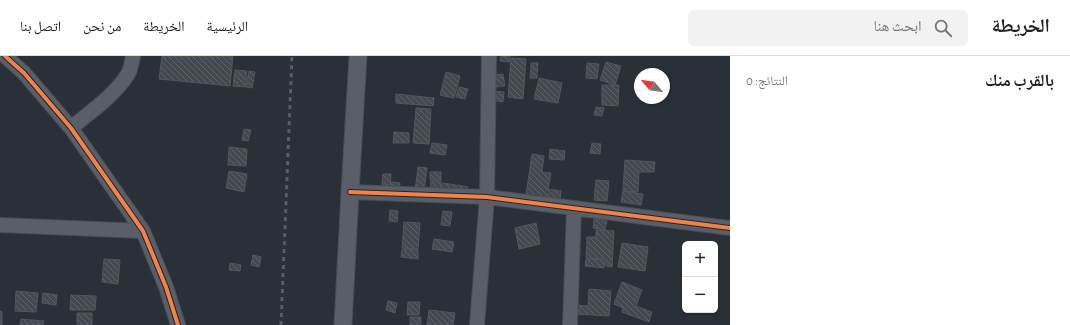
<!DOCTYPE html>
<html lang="ar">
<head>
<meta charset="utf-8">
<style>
	:root { --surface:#fff; --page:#f2f2f2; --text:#222; --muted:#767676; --line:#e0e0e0 }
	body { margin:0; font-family:"Alegreya Sans","Noto Naskh Arabic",sans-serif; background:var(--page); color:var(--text); direction:rtl }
	.controls { position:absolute; right:12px; bottom:12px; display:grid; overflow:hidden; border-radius:6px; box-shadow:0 1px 3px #0004 }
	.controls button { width:36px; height:36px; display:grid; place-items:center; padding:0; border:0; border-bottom:1px solid var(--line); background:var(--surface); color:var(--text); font:20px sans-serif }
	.compass { position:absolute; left:634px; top:12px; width:36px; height:36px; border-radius:50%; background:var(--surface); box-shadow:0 1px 3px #0004; rotate:299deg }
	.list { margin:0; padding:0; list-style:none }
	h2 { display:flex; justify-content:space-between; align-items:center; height:52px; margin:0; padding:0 16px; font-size:17px }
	h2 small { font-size:13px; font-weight:400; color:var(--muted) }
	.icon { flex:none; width:22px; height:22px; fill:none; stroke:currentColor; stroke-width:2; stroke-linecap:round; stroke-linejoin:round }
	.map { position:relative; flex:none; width:730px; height:269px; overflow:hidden; direction:ltr }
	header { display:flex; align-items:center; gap:24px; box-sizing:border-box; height:56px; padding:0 20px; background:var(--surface); border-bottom:1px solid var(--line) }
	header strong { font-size:19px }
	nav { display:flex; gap:22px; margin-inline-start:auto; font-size:14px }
	.search { width:280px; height:36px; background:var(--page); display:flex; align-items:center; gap:10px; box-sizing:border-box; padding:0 14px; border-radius:6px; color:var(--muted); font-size:15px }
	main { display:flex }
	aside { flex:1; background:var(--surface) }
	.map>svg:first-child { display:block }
	.building { fill:url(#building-back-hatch); stroke:#52575f }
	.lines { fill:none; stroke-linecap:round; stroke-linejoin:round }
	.minor-casing { stroke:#484c53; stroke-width:16 }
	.tertiary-casing { stroke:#484c53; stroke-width:19 }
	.minor { stroke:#5a5e66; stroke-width:14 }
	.tertiary { stroke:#5a5e66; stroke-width:17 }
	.rail { stroke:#595d64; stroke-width:3; stroke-dasharray:4 4; stroke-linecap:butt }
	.cycleway-casing { stroke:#1d2633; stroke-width:6 }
	.cycleway { stroke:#f48246; stroke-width:4 }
</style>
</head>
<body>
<header>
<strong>الخريطة</strong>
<div class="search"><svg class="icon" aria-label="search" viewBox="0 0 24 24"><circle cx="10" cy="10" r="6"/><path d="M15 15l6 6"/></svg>ابحث هنا</div>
<nav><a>الرئيسية</a><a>الخريطة</a><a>من نحن</a><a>اتصل بنا</a></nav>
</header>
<main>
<aside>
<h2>بالقرب منك<small>النتائج: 0</small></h2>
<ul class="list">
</ul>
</aside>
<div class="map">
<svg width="730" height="269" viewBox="0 0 730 269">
	<defs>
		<pattern id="building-back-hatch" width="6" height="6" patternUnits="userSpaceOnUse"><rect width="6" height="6" fill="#444950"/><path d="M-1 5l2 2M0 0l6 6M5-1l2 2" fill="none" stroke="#5d6168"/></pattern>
	</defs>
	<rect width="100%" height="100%" fill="#2a3038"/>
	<path class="building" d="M162,0H233L230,30L159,23Z
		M501,0H510L509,6L500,5Z
		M511,2L526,3L523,43L508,41Z
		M606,6L621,10L615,29L600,24Z
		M531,7H538L537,22H530Z
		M587,7L599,8L597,23L586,22Z
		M235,14L247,15L245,31L233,30Z
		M249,15L255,16L252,32L246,31Z
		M446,16L460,20L454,42L440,39Z
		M503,18L505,30L495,31L493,19Z
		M539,22L562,27L558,47L534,43Z
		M602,29H619L618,50L602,49Z
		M459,31L468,33L465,43L456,41Z
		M492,35L504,36L503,46L491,44Z
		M396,38L434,42L433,50L396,47Z
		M596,51L604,52L602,60L594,59Z
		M416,52L431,53L429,88L413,87Z
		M244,73L251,74L248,85L242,84Z
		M394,76L409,77V87H393Z
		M432,87L447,89L445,99L430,97Z
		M592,87L601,88L600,98L590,97Z
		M229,91L247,93L246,110L228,109Z
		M550,93L565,95L564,104L549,103Z
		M532,98L544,100L542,116L551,117L548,133L561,135L560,144L526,139Z
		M625,104L655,106L654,116H639L638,136L623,135Z
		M418,111L427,112L424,136L415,135Z
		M229,115L247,118L244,136L226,132Z
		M430,116H441V124H430Z
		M383,118H391L390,137H381Z
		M596,124L609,125L607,145L594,144Z
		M431,125H441L440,137H430Z
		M392,126L400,127L399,136L390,135Z
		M442,127L456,129L455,139L441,137Z
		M457,129L468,131L466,139L456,138Z
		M623,135L643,138L641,149L621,146Z
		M390,154L398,155L397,166L389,165Z
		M443,155L452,156L450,170L441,169Z
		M594,163L607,164L605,174L593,172Z
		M404,166L420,167L418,193L402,192Z
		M536,167L540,188L519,193L515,172Z
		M596,174L614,175L612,211L606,210V203L586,202L587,181H596Z
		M434,183L454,186L452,196L432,193Z
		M622,187L648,191L645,215L618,211Z
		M402,193L418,194V203L401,201Z
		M253,199L261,201L259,211L251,209Z
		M104,203L120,204L118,228L102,226Z
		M586,203L605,204L604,212L585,210Z
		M230,207L241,209L240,215L229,214Z
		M622,226L642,234L636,250L652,256L649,266L622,256L623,252L614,248Z
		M589,233L611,235L609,260L575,258L576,249L588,250Z
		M16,235L38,237L36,256L15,255Z
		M43,237L57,239L56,249L42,247Z
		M71,239L96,240L95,254H70Z
		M388,245L397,247L395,257L386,254Z
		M408,246H420L419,259H407Z
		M429,254L455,257L453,269H427Z
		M0,255L2,256V269H0Z
		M77,257H92V269H77Z
		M410,261H421V269H410Z
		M21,263L44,265L43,269H20Z"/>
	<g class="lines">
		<g class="minor-casing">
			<path id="minor" d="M5,0L24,17L71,72L143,175L166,231L178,269
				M71,72C90,56 114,40 128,18C131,13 132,6 133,0
				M350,136L487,141L730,172
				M0,169L143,175
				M477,269L487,141L489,0
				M570,269L574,153"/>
		</g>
		<g class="tertiary-casing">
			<path id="tertiary" d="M343,269L350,136L358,0"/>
		</g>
		<use href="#minor" class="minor"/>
		<use href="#tertiary" class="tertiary"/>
		<path class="rail" d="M281,269L292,0"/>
		<g class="cycleway-casing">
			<path id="cycleway" d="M5,0L24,17L71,72L143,175L166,231L178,269
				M350,136L487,141L730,172"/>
		</g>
		<use href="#cycleway" class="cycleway"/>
	</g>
</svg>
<div class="controls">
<button>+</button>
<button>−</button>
</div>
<svg class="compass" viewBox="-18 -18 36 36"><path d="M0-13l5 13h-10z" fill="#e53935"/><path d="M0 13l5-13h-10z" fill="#767676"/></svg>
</div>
</main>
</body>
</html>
